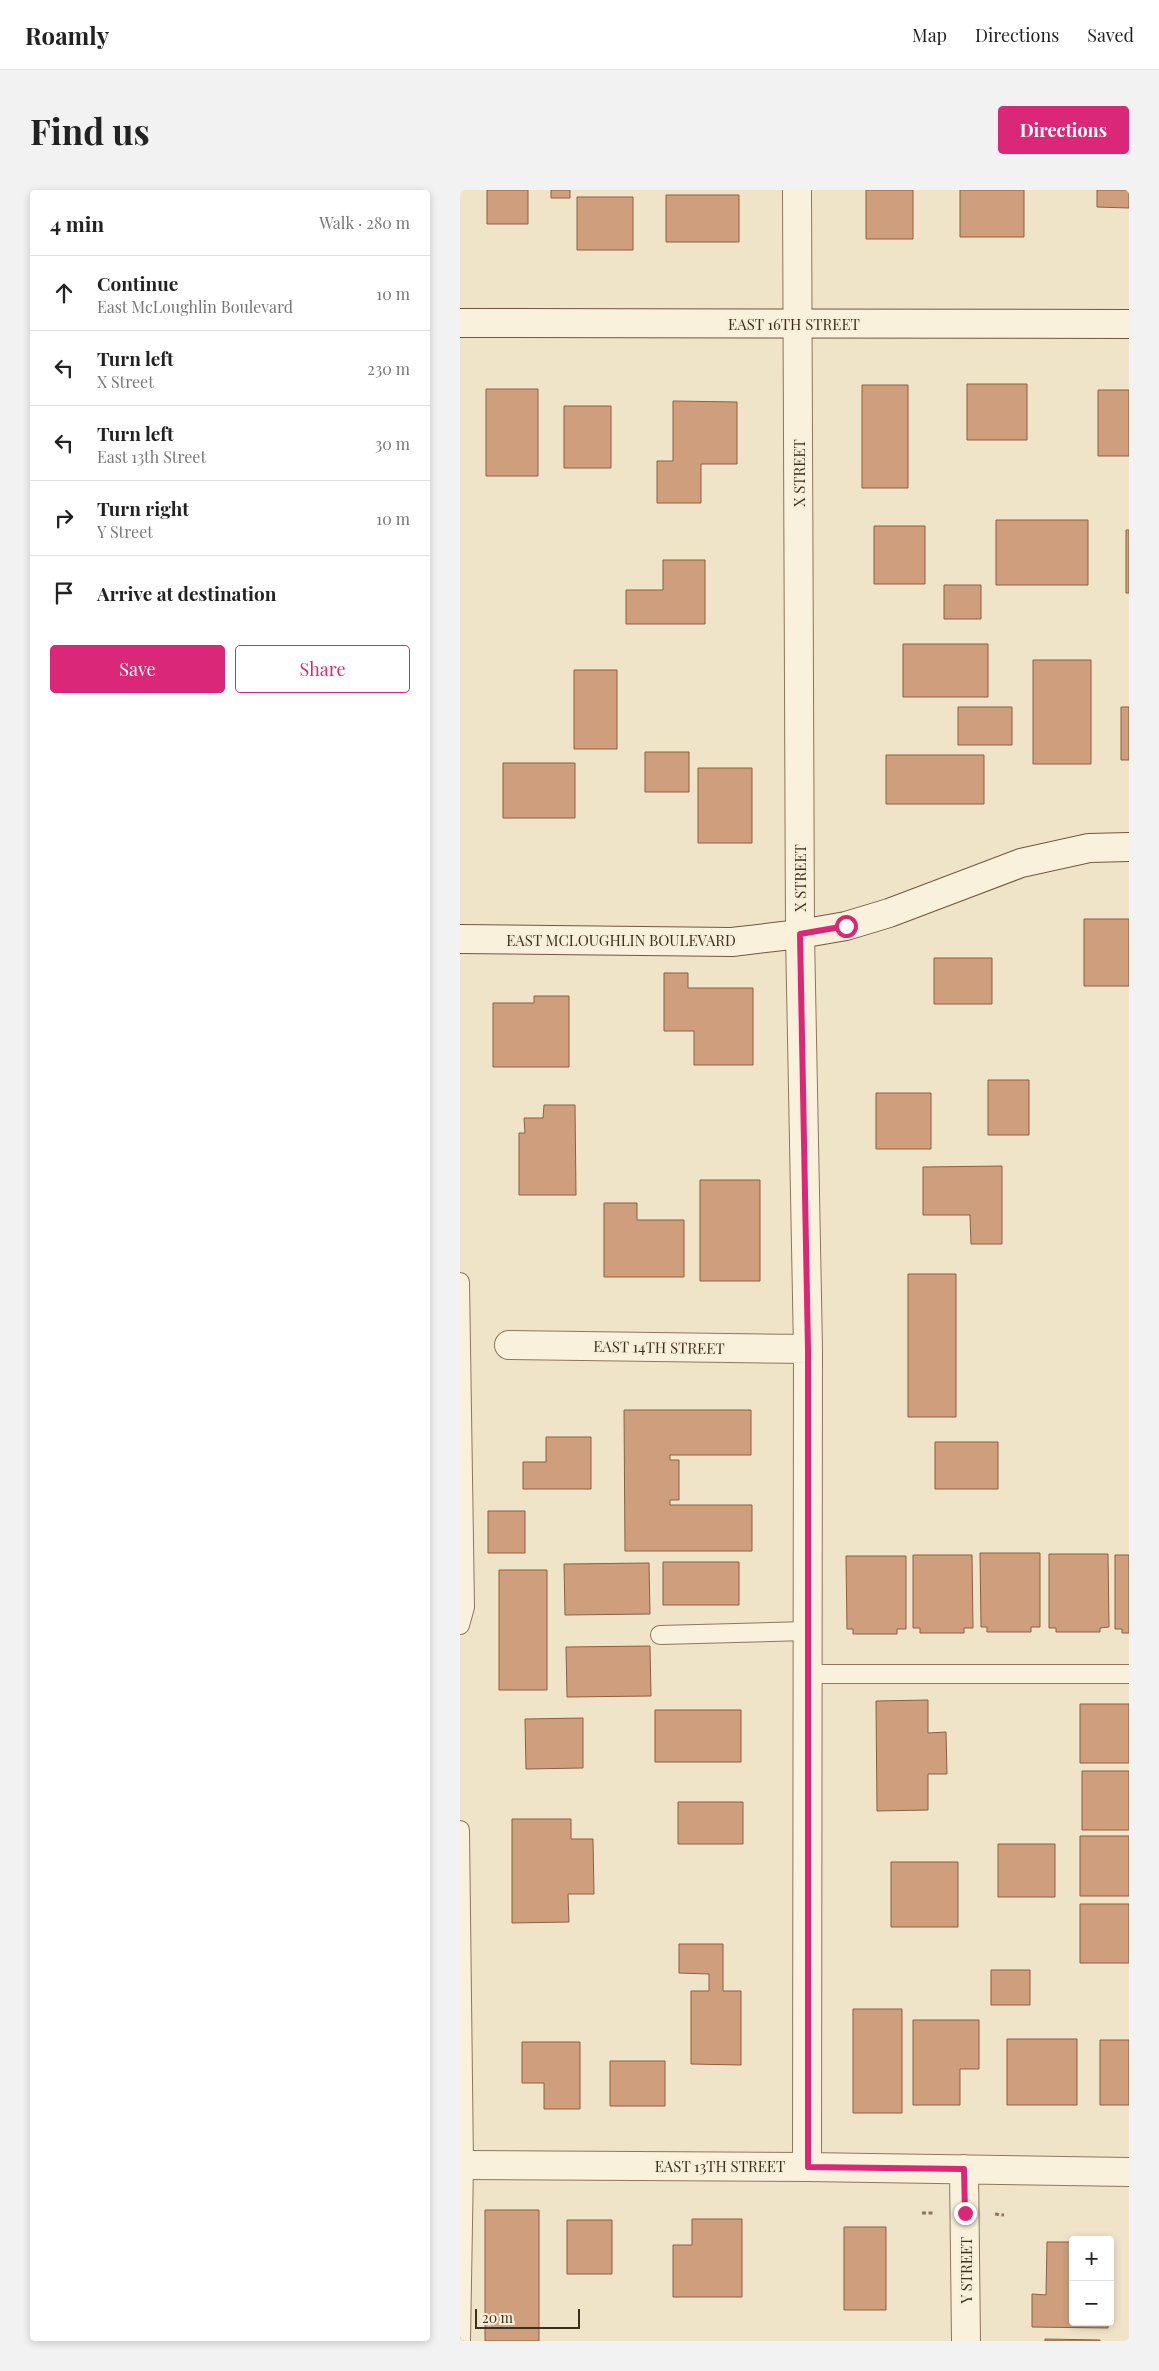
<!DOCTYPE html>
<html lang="en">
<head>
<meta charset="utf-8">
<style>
	:root { --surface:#fff; --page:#f2f2f2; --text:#222; --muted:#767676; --line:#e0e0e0; --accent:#db2777 }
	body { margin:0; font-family:"Playfair Display",serif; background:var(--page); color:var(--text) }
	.controls { position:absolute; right:15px; bottom:15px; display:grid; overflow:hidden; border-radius:5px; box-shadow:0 2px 8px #0003 }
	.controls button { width:45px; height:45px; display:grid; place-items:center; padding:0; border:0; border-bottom:1px solid var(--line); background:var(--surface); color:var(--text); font:25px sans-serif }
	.scale { position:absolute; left:15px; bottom:12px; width:105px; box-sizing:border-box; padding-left:5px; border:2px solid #3d2e20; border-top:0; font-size:14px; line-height:18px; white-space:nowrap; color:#3d2e20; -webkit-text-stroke:4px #f7eed8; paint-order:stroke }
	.stop { position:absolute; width:15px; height:15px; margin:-11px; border:4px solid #db2777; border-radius:50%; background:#fff }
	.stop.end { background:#db2777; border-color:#fff; box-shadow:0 1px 5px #0008 }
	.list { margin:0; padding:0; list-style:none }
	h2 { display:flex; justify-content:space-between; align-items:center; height:65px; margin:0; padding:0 20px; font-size:21px }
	h2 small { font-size:16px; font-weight:400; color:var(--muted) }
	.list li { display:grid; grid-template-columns:32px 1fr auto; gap:15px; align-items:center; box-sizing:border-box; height:75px; padding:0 20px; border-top:1px solid var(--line) }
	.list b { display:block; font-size:19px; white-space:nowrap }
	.list p { margin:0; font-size:16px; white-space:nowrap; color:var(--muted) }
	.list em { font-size:16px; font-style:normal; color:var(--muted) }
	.actions { display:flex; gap:10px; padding:15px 20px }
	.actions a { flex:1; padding:11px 0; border:1px solid var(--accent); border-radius:5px; text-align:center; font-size:18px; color:var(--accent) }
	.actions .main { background:var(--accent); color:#fff }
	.icon { flex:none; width:28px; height:28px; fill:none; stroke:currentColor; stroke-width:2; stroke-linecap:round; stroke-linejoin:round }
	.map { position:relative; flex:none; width:669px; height:2151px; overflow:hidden; border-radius:5px }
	header { display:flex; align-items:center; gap:30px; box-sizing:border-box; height:70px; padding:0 25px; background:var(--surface); border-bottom:1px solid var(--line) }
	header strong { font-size:24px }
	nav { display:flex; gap:28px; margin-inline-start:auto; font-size:18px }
	.intro { display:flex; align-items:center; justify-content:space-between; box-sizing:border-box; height:120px; padding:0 30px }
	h1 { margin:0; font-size:35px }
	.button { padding:12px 22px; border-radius:5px; background:var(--accent); color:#fff; font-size:18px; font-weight:700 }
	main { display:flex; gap:30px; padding:0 30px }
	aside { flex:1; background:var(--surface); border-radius:5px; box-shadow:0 2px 8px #0003 }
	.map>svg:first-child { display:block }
	.building { fill:#cf9f7d; stroke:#8d5f41 }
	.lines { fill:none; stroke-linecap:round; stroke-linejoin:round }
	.lane-casing { stroke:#8d765c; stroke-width:20 }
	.street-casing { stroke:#8d765c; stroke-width:30 }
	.secondary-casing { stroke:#6f573f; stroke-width:30 }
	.path { stroke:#8d765c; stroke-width:3; stroke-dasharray:4 2.5; stroke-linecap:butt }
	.lane { stroke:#faf1dc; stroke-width:18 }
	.street { stroke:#faf1dc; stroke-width:28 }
	.secondary { stroke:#faf1dc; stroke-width:28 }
	.route { stroke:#db2777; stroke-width:6 }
	.labels { text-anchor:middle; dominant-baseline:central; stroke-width:4; stroke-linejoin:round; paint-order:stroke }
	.street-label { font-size:15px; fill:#3d2e20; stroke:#f7eed8 }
</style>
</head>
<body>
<header>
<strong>Roamly</strong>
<nav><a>Map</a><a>Directions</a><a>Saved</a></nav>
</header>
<div class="intro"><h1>Find us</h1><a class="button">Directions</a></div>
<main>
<aside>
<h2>4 min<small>Walk · 280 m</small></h2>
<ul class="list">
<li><svg class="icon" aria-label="ahead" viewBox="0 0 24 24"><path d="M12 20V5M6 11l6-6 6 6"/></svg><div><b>Continue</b><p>East McLoughlin Boulevard</p></div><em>10 m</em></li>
<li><svg class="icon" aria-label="left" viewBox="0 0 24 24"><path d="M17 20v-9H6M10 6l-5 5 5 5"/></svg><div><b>Turn left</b><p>X Street</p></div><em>230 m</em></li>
<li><svg class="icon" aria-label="left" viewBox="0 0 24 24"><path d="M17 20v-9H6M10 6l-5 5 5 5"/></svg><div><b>Turn left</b><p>East 13th Street</p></div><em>30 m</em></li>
<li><svg class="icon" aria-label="right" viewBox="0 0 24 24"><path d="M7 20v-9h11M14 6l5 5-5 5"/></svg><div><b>Turn right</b><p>Y Street</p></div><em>10 m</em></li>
<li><svg class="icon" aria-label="arrive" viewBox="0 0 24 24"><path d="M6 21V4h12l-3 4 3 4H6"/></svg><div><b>Arrive at destination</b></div></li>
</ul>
<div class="actions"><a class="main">Save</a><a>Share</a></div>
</aside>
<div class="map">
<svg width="669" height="2151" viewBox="0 0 669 2151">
	<rect width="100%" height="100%" fill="#f0e4c8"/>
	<path class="building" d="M27,0H68V34H27Z
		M91,0H110V8H91Z
		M406,0H453V49H406Z
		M500,0H564V47H500Z
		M637,0H669V18L637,17Z
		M206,5H279V52H206Z
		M117,7H173V60H117Z
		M507,194H567V250H507Z
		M402,195H448V298H402Z
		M26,199H78V286H26Z
		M638,200H669V266H638Z
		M213,211L277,212V274H241V313H197V271H213Z
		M104,216H151V278H104Z
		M536,330H628V395H536Z
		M414,336H465V394H414Z
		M666,340H669V403H666Z
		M203,370H245V434H166V400H203Z
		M484,395H521V429H484Z
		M443,454H528V507H443Z
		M573,470H631V574H573Z
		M114,480H157V559H114Z
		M498,517H552V555H498Z
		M661,517H669V570H661Z
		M185,562H229V602H185Z
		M426,565H524V614H426Z
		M43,573H115V628H43Z
		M238,578H292V653H238Z
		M624,729H669V796H624Z
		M474,768H532V814H474Z
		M204,783H228V798H293V875H234V841H204Z
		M74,806H109V877H33V813H74Z
		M528,890H569V945H528Z
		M416,903H471V959H416Z
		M84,915H115L116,1005H59V943H65L64,928H83Z
		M542,976V1054H511L510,1025H463V977Z
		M240,990H300V1091H240Z
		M144,1013H177V1030H224V1087H144Z
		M448,1084H496V1227H448Z
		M164,1220H291V1265H210V1270H219V1310H210V1315H292V1361H165Z
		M86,1247H131V1299H63V1272H86Z
		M475,1252H538V1299H475Z
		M28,1321H65V1363H28Z
		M520,1363H580V1437H571V1442H527V1437H521Z
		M589,1364H648L649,1437L640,1438V1442H596V1438H589Z
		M453,1365H512L513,1438H504V1443H460V1438H453Z
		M655,1365H669V1443H662V1439H655Z
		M386,1366H446V1439H437V1444H393V1439H387Z
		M203,1372H279V1415H203Z
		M189,1373L190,1424L105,1425L104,1374Z
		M39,1380H87V1500H39Z
		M190,1456L191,1506L107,1507L106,1457Z
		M468,1510V1543L486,1542L487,1584H468V1620L417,1621L416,1511Z
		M620,1514H669V1573H620Z
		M195,1520H281V1572H195Z
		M123,1528V1578L66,1579L65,1529Z
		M622,1581H669V1640H622Z
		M218,1612H283V1654H218Z
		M52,1629H111V1649H133L134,1704H108L109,1732L52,1733Z
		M620,1646H669V1706H620Z
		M538,1654H595V1707H538Z
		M431,1672H498V1737H431Z
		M620,1714H669V1773H620Z
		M219,1754H263V1801H281V1875L231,1874V1801H249V1784L219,1783Z
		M531,1780H570V1815H531Z
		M393,1819H442V1923H393Z
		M453,1830H519V1879H500V1915H453Z
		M547,1849H617V1915H547Z
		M640,1850H669V1915H640Z
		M62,1852H120V1919H84V1893H62Z
		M150,1871H205V1916H150Z
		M25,2020H79V2151H25Z
		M232,2029H282V2107H213V2055H232Z
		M107,2030H152V2084H107Z
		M384,2037H426V2120H384Z
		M587,2052H613V2132H648V2138L572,2137V2104L586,2105Z
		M585,2149L640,2150V2151H585Z"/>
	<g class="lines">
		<g class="lane-casing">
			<path id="lane" d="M0,1092L5,1417L0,1435
				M200,1445L347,1441
				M347,1484H669
				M0,1640L4,1975L1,2151"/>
		</g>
		<g class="street-casing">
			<path id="street" d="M337,0L340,744L348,1159L347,1977
				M49,1155L348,1159
				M0,1975L347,1977L669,1982
				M504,1979L506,2151"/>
		</g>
		<g class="secondary-casing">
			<path id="secondary" d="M0,133L669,134
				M0,749L272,752L340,744L386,736L429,723L561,673L629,658L669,657"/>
		</g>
		<path class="path" d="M462,2023H473
			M535,2024L544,2025"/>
		<use href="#lane" class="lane"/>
		<use href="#street" class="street"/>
		<use href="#secondary" class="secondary"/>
	</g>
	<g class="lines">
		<path class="route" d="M386,736L340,744L348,1159V1977L504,1979L505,2023"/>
	</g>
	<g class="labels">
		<g class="street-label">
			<text x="334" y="134">EAST 16TH STREET</text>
			<text transform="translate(339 283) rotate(-90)">X STREET</text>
			<text transform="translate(340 688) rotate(-90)">X STREET</text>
			<text x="161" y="750">EAST MCLOUGHLIN BOULEVARD</text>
			<text transform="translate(199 1157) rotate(1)">EAST 14TH STREET</text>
			<text x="260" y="1976">EAST 13TH STREET</text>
			<text transform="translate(506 2080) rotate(-90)">Y STREET</text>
		</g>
	</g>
</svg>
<div class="controls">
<button>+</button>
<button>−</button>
</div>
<div class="scale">20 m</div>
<div class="stop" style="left:386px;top:736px"></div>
<div class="stop end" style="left:505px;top:2023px"></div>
</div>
</main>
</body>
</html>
